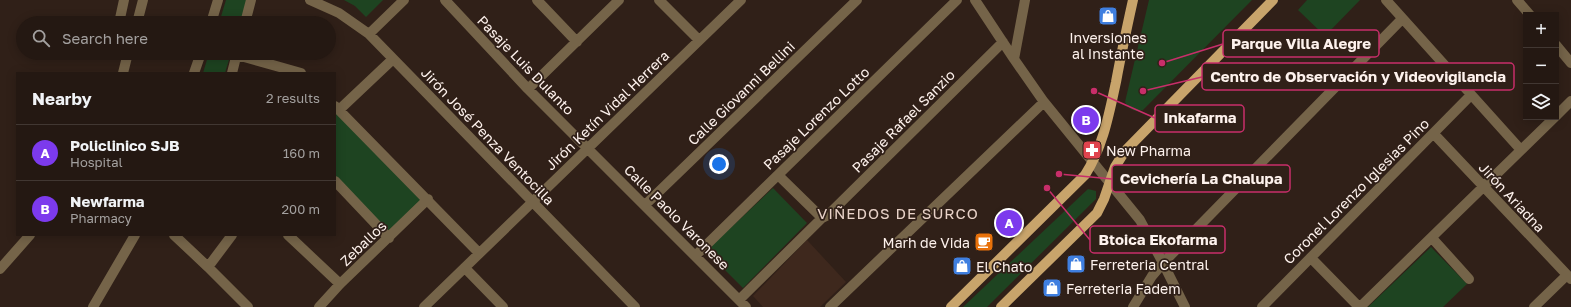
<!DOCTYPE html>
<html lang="en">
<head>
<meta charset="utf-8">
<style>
	:root { --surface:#241812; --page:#302520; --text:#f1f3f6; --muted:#a3a09f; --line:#413732; --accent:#7c3aed }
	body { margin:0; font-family:"Golos Text",sans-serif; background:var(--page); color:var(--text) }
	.controls { position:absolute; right:12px; top:12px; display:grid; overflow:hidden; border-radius:0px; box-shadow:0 2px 10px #0003 }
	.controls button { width:36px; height:36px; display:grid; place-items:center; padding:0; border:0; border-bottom:1px solid var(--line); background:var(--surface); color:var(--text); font:20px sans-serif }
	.you { position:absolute; left:719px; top:164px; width:14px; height:14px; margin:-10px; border:3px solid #fff; border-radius:50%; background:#1a73e8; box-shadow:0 0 0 6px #1a73e833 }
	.badge { display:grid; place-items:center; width:26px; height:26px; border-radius:50%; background:var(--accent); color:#fff; font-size:13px; font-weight:700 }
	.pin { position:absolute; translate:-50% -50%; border:2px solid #fff; box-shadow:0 1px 4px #0006 }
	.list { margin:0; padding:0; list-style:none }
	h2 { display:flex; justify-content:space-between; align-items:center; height:52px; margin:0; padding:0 16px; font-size:17px }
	h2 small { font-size:13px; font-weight:400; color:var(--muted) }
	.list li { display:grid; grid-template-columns:26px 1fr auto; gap:12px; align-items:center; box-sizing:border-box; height:56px; padding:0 16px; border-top:1px solid var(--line) }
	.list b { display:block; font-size:15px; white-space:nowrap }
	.list p { margin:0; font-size:13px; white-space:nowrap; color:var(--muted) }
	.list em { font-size:13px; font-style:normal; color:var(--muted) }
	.icon { flex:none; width:22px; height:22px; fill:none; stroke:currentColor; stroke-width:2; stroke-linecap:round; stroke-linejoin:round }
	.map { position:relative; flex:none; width:1571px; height:307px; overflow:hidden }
	.search { position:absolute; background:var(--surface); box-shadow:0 2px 10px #0003; left:16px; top:16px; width:320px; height:44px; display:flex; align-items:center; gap:10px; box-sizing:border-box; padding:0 14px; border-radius:22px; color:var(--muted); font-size:15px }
	.panel { position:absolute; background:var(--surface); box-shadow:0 2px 10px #0003; left:16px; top:72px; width:320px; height:164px; border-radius:0px }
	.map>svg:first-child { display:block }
	.built { fill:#3e281d }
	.green { fill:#1e4421 }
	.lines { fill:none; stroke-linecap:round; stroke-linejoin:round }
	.minor { stroke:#756449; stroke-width:10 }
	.major { stroke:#c8a46b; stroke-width:10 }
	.labels { text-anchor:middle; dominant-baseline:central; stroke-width:3.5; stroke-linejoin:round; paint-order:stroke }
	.poi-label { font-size:14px; fill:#fef2ed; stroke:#302018; text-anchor:start }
	.street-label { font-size:14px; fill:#fef2ed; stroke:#302018 }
	.neighbourhood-label { font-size:15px; letter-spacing:1px; fill:#e8d2c8; stroke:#302018 }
	.leader { fill:none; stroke:#c82e6a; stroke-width:1.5 }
	.callout-dot { fill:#c82e6a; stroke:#302018; stroke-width:1.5 }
	.callout { fill:#302018; stroke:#c82e6a; stroke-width:1.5 }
	.callout-label { font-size:15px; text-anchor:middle; font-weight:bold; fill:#fef2ed }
</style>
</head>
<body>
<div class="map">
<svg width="1571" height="307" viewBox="0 0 1571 307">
	<rect width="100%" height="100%" fill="#302018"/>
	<path class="built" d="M807,240L846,282L820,307H763L753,296Z"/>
	<path class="green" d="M226,0H247L240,23H219Z
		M344,0H383L366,17L355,6Z
		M1149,0H1252L1143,110C1134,113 1129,109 1125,102Z
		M1307,0H1360L1325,36L1298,10Z
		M209,53H231L225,73H203Z
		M335,112L422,199L388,233L335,178Z
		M773,188L807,223L743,288L706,251Z
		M1088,189L1096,191V199L987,307H963Z
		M1431,247L1467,284L1443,307H1368Z"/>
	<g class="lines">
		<path class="minor" d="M310,0L339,13L369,34L635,307
			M445,0L528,89L746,307
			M537,0L577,42
			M659,0L699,40
			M975,0L1014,59L1044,102L1140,220L1163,263L1185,307
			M1386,0L1521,150
			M1517,0L1530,15
			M119,23L124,0
			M137,23L143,0
			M211,23L218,0
			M245,23L251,0
			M369,34L404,0
			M1556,45L1571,63
			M237,55L301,73
			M1014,59L1025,0
			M123,73L128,53
			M194,73L201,53
			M232,73L237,53
			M528,89L619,0
			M335,106L479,253
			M339,110L393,59
			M1556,116L1571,101
			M1434,134L1571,279
			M335,181L389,238
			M645,205L857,0
			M822,218L828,215L1003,42
			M174,235L208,267L248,307
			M288,235L340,284
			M1432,238L1469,279
			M695,256L957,0
			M1311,258L1359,307
			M208,267L232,235
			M465,268L503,307
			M0,269L30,235
			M739,300L822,218L778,175
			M93,307L135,235
			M319,307L340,284L428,199
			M424,307L741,0
			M830,307L1044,102
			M1133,307L1152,276L1163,263L1402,19
			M1262,307L1471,95
			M1360,307L1555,117
			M1534,307L1567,275"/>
		<path class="major" d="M951,307L1085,175C1103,147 1109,114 1116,82C1121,55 1127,27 1133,0
			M1001,307L1097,213L1104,199L1115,167L1125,151L1273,0"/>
	</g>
	<defs>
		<g id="shop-square" transform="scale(1)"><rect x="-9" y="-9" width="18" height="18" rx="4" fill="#3f7fe0" stroke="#302018"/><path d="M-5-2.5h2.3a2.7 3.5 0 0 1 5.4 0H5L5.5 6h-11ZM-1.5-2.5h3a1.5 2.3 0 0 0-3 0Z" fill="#fff"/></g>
		<g id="pharmacy-square" transform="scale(1)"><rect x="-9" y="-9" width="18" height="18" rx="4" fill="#e0444e" stroke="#302018"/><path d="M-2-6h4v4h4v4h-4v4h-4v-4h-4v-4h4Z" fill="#fff"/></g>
		<g id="cafe-square" transform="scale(1)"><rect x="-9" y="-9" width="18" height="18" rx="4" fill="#e8710a" stroke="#302018"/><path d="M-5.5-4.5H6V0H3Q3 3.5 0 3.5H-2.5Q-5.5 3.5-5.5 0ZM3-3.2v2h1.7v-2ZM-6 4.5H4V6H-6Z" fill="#fff"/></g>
	</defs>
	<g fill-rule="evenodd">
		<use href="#shop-square" x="1108" y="16"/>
		<use href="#pharmacy-square" x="1092" y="150"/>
		<use href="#cafe-square" x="984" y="242"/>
		<use href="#shop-square" x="1076" y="264"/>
		<use href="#shop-square" x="962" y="266"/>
		<use href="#shop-square" x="1052" y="288"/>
	</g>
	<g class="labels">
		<g class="poi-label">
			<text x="1108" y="37" text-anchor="middle">Inversiones<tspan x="1108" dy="16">al Instante</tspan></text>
			<text x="1106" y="150">New Pharma</text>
			<text x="970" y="242" text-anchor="end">Marh de Vida</text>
			<text x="1090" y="264">Ferreteria Central</text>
			<text x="976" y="266">El Chato</text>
			<text x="1066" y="288">Ferreteria Fadem</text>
		</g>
		<g class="street-label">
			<text transform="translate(526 65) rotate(46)">Pasaje Luis Dulanto</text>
			<text transform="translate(741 93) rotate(-44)">Calle Giovanni Bellini</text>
			<text transform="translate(607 110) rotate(-44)">Jirón Ketín Vidal Herrera</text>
			<text transform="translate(816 118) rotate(-44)">Pasaje Lorenzo Lotto</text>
			<text transform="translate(903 121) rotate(-45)">Pasaje Rafael Sanzio</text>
			<text transform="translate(488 136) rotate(46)">Jirón José Penza Ventocilla</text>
			<text transform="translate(1356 191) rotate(-45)">Coronel Lorenzo Iglesias Pino</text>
			<text transform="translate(1512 197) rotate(47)">Jirón Ariadna</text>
			<text transform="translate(677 217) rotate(45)">Calle Paolo Varonese</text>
			<text transform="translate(363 243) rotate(-44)">Zeballos</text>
		</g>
		<g class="neighbourhood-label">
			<text x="898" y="213">VIÑEDOS DE SURCO</text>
		</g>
	</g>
	<path class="leader" d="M1162 63L1223 44M1143 91L1202 77M1094 91L1155 118M1059 174L1112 179M1047 188L1090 240"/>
	<g class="callout-dot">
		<circle cx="1162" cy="63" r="4"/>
		<circle cx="1143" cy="91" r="4"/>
		<circle cx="1094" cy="91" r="4"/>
		<circle cx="1059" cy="174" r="4"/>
		<circle cx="1047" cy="188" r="4"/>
	</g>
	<g class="callout">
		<rect x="1223" y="30" width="156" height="27" rx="4"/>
		<rect x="1202" y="63" width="312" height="27" rx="4"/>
		<rect x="1155" y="105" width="89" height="27" rx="4"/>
		<rect x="1112" y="165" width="178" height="27" rx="4"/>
		<rect x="1090" y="226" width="135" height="27" rx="4"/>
	</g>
	<g class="callout-label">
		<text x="1301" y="49">Parque Villa Alegre</text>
		<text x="1358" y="82">Centro de Observación y Videovigilancia</text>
		<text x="1200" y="123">Inkafarma</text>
		<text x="1201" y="184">Cevichería La Chalupa</text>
		<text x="1158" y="245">Btoica Ekofarma</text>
	</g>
</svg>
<div class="controls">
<button>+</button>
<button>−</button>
<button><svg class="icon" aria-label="layers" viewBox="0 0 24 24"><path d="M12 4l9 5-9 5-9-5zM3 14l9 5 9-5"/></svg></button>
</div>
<div class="you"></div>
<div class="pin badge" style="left:1009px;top:223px">A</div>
<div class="pin badge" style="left:1086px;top:120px">B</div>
<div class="search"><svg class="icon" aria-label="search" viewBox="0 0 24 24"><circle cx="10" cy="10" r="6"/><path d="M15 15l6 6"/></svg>Search here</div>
<section class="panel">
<h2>Nearby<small>2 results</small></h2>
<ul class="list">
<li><span class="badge">A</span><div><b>Policlinico SJB</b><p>Hospital</p></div><em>160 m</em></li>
<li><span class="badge">B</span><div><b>Newfarma</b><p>Pharmacy</p></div><em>200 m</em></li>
</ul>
</section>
</div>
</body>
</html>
